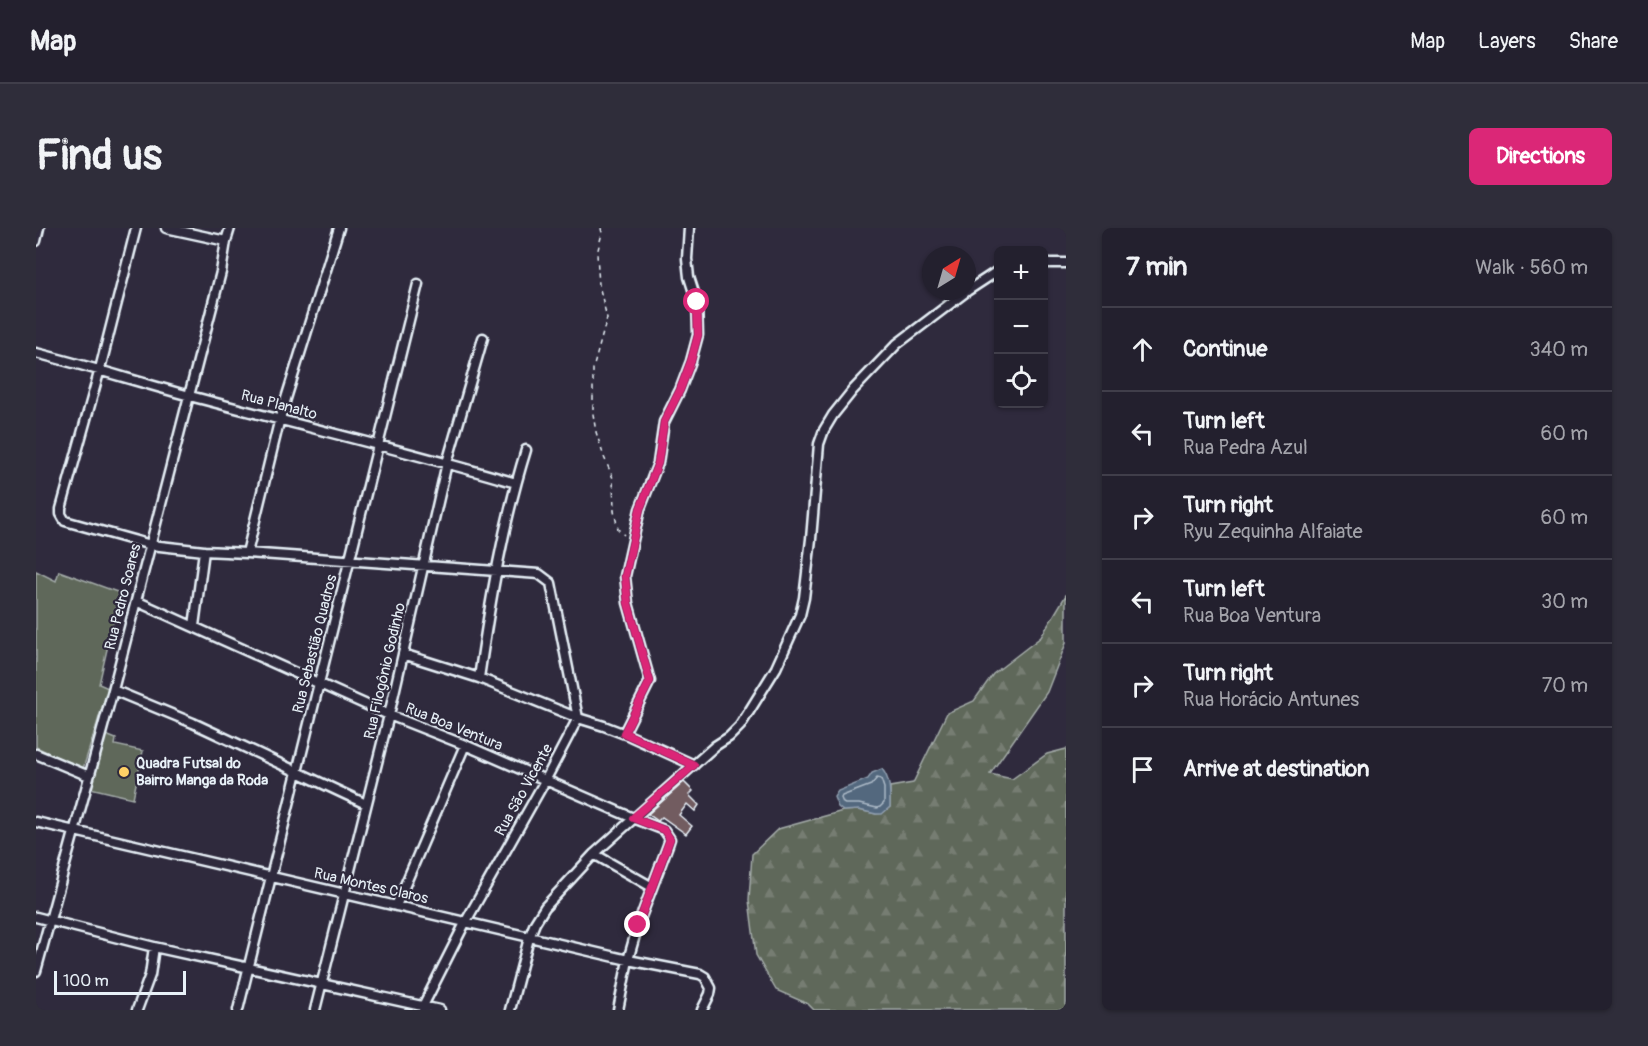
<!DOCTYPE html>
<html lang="en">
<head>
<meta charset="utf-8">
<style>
	:root { --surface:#23202e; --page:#2f2d3a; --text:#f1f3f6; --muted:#a3a3aa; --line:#403e4a; --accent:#db2777 }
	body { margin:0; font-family:Pangolin,sans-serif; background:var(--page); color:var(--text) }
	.controls { position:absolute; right:18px; top:18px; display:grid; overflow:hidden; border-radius:9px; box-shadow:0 2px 4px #0004 }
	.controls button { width:54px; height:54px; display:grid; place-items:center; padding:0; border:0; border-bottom:2px solid var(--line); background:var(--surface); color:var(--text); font:30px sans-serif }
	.compass { position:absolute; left:886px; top:18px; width:54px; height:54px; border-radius:50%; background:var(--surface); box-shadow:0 2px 4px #0004; rotate:37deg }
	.scale { position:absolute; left:18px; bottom:15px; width:132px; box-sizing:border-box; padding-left:6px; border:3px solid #e8f1f8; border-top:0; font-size:16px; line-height:21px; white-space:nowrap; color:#e8f1f8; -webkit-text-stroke:4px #2f2a3d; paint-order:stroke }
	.stop { position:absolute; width:18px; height:18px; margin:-14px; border:4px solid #db2777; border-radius:50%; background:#fff }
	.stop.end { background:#db2777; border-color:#fff; box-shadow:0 2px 6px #0008 }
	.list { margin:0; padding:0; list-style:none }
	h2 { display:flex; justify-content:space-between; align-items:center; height:78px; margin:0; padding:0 24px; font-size:26px }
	h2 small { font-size:20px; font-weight:400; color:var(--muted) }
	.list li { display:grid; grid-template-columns:39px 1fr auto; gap:18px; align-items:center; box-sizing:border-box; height:84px; padding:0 24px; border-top:2px solid var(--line) }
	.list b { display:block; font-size:22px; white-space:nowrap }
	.list p { margin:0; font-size:20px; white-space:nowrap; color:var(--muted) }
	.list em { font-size:20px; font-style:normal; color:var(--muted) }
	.icon { flex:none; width:33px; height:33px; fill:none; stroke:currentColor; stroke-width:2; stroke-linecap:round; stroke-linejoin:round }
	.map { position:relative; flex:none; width:1030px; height:782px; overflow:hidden; border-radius:9px }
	header { display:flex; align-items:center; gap:36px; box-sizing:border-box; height:84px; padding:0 30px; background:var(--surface); border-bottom:2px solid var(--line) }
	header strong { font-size:28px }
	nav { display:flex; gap:33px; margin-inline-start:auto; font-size:21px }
	.intro { display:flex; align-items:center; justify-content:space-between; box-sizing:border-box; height:144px; padding:0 36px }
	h1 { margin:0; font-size:42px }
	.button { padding:15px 27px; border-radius:9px; background:var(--accent); color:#fff; font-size:21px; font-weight:700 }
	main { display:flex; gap:36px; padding:0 36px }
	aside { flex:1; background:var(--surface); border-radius:9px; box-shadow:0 2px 4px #0004 }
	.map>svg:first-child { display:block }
	.green { fill:#5f675a; stroke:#a4aca9; stroke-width:1.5 }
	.forest { fill:url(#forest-firs); stroke:#a4aca9; stroke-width:1.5 }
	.water { fill:#53677e; stroke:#8f9eaf; stroke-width:1.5 }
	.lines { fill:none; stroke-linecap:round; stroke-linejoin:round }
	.shore { stroke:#acbac7; stroke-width:1.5 }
	.building { fill:#725c61; stroke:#e8f1f8; stroke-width:1.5 }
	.street-casing { stroke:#e8f1f8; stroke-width:13 }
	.path { stroke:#e8f1f8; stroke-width:1.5; stroke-dasharray:4.5 4.5; stroke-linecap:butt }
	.street { stroke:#2f2a3d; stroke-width:8 }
	.route { stroke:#db2777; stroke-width:8 }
	.poi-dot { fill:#ffd166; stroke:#2f2a3d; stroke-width:2 }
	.labels { text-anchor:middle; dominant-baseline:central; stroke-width:4.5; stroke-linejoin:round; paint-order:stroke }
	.street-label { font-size:15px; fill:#e8f1f8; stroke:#2f2a3d }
	.poi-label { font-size:15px; font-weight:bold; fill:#e8f1f8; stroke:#2f2a3d; text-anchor:start }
</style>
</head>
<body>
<header>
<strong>Map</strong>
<nav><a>Map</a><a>Layers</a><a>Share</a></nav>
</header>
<div class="intro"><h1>Find us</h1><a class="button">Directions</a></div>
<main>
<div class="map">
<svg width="1030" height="782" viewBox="0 0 1030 782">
	<defs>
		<pattern id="forest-firs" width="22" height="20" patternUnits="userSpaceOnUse" patternTransform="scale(1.5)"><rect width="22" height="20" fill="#5f675a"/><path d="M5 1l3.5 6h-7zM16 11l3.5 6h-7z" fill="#767d72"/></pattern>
	</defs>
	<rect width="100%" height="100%" fill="#2f2a3d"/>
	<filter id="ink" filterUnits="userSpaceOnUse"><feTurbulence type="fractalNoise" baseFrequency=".0167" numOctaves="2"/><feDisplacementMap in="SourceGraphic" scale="12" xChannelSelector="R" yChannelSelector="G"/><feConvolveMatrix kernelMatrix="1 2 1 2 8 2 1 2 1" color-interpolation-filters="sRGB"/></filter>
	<g filter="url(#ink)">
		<path class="green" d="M0,343L20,353L23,343L84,365L63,456L72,460L47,541L0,519Z
			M65,505L80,511L79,517L107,523L97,570L50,559Z"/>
		<path class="forest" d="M1030,367V415L1011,464L954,546L976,551L1011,526L1030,521V782H778L772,776L740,762L720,727L713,672L716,626L742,601L807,583L823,582L840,586L846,585L854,579V559L877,555L911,485L938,473L957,446L1005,409Z"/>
		<path class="water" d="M846,541C855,552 854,566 854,579L846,586H840L823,582L807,583L802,579L798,569L802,563L832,551L836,545Z"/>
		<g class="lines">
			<path class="shore" d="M841,550L845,551L848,560V575L844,579L841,580L823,576H809L807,575L805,570L806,568L835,557Z"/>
		</g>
		<path class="building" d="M648,554L657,563L653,567L663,577L659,583L651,576L643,587L656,598L650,606L626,589L622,593L612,586Z"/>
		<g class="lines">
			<g class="street-casing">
				<path id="street" d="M100,0L64,141L25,281V286L29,293L115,317L168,323L211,325L503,346L515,355L542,490L510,551L429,695L387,778V782
					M130,0L190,13
					M0,13L3,0
					M1008,35H1030
					M931,63L963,42
					M0,125C52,138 102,154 154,168C262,197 372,223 480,255
					M211,325L244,190L303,0
					M100,373L353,487L429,517L597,590L628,602L634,611L632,617L602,697L592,732L582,782
					M158,398L168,323
					M367,426L443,450L542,490L568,498L594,508L658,537
					M443,450C454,374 467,296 490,222
					M77,462L157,495L330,576
					M588,505L614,453L592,375L589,348L604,281L622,235L628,194L644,162L655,133L662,107L661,74L653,49L651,31L653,0
					M0,526L53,548
					M0,594L592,732L664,746L669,749L675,760L674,766L666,782
					M558,626L616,659
					M360,678L429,517
					M0,689L118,719L404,782
					M0,743L77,462L185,44L190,13L194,0
					M101,782L114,747L118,719
					M202,782L382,56
					M279,782L353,487L411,235L447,110
					M474,782L493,710L499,695L509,679L558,626L679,518L693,509L704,498L740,440L764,387L768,370L775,311L783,216L788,202L797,187L817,162L861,116L931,63"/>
			</g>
			<path class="path" d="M565,0L566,5L561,26L563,57L571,90L557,141V186L560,204L568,229L577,250L578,283L582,301L588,307"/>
			<use href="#street" class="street"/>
		</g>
	</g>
	<g class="lines" filter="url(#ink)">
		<path class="route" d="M602,697L634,611L628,602L597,590L658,537L588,505L614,453L592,375L589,348L604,281L622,235L628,194L644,162L655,133L662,107L661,74"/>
	</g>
	<circle class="poi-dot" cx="88" cy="544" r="6"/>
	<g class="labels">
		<g class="street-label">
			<text transform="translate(243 177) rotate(15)">Rua Planalto</text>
			<text transform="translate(87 369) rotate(-76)">Rua Pedro Soares</text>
			<text transform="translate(279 416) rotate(-76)">Rua Sebastião Quadros</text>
			<text transform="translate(349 443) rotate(-77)">Rua Filogônio Godinho</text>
			<text transform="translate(418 499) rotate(22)">Rua Boa Ventura</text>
			<text transform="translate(488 562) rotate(-61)">Rua São Vicente</text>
			<text transform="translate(335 658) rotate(13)">Rua Montes Claros</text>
		</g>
		<g class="poi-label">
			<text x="100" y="535">Quadra Futsal do<tspan x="100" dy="17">Bairro Manga da Roda</tspan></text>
		</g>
	</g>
</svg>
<div class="controls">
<button>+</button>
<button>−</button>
<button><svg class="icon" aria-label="locate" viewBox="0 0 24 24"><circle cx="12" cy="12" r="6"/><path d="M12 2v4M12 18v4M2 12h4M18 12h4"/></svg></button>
</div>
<svg class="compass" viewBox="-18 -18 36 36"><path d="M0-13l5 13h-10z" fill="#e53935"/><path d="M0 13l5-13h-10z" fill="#a3a3aa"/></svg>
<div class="scale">100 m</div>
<div class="stop" style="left:661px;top:74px"></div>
<div class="stop end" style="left:602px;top:697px"></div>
</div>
<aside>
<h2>7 min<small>Walk · 560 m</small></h2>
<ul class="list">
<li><svg class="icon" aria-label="ahead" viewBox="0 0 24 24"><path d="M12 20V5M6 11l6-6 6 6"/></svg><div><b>Continue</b></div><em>340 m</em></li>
<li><svg class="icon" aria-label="left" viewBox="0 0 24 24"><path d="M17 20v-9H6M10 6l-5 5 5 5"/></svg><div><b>Turn left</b><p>Rua Pedra Azul</p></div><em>60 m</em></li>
<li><svg class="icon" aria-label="right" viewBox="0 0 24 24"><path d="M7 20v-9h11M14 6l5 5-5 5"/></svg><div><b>Turn right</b><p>Ryu Zequinha Alfaiate</p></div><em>60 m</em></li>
<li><svg class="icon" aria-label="left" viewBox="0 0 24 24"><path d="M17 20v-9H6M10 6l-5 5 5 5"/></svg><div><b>Turn left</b><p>Rua Boa Ventura</p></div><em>30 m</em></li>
<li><svg class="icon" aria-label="right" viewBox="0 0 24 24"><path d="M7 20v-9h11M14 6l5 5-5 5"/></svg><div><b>Turn right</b><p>Rua Horácio Antunes</p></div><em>70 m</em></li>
<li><svg class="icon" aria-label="arrive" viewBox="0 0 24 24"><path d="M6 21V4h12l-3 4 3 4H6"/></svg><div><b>Arrive at destination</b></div></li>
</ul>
</aside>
</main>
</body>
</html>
